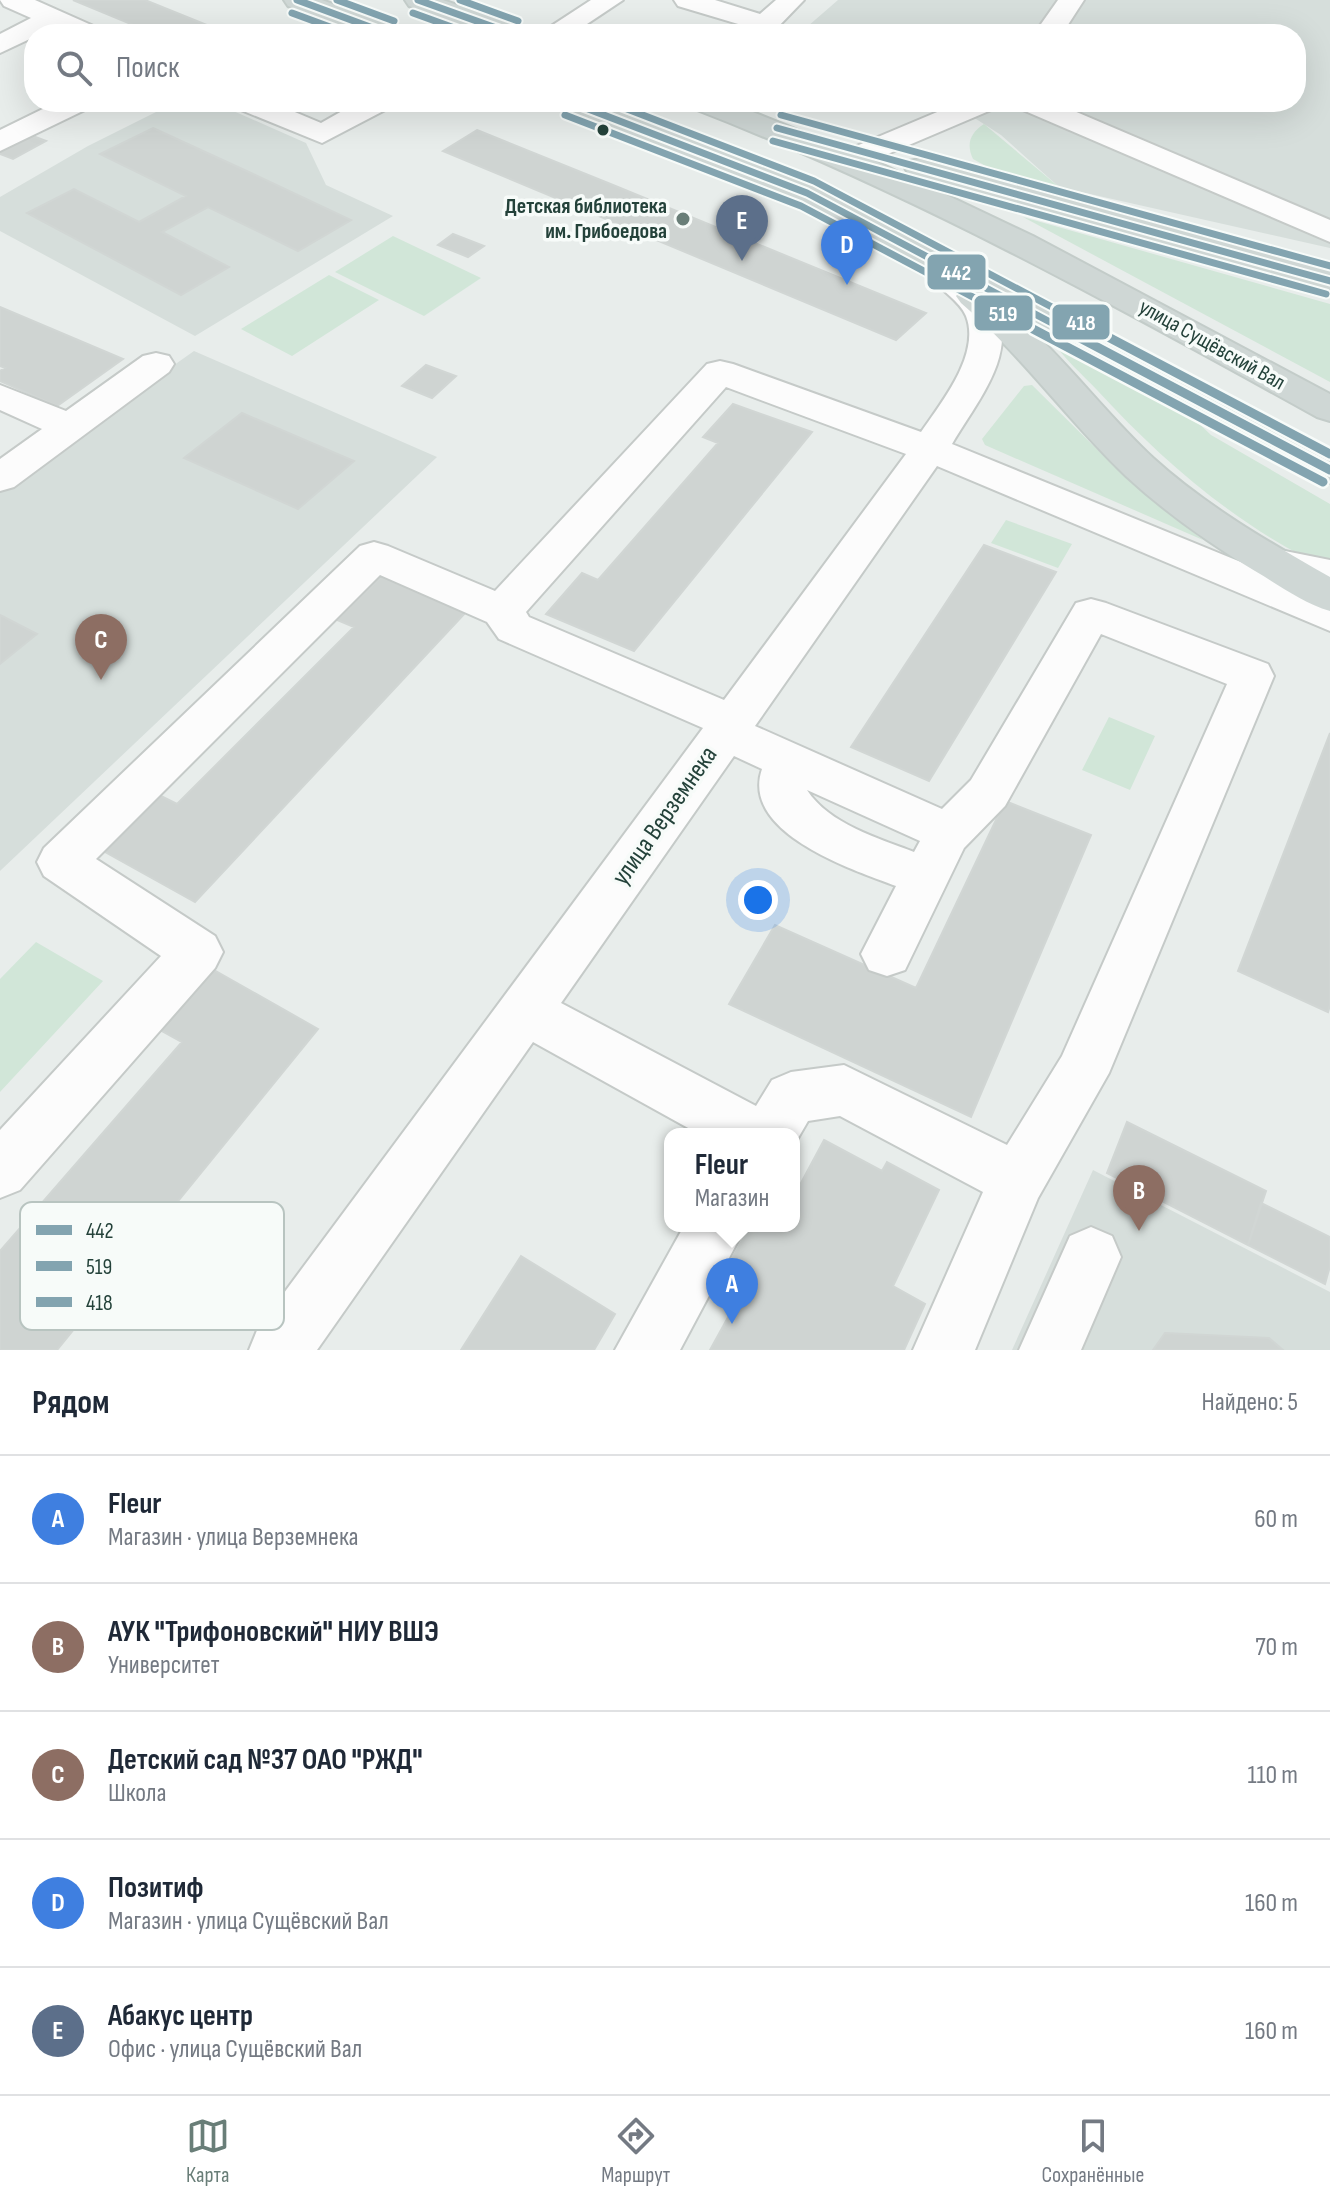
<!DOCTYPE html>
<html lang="ru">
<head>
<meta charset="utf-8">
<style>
	:root { --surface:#fff; --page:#f6f6f7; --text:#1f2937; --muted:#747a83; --line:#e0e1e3; --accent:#697e78 }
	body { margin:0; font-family:"Sofia Sans Condensed",sans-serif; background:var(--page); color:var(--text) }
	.you { position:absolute; left:758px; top:900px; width:28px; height:28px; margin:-20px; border:6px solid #fff; border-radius:50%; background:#1a73e8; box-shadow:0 0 0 12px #1a73e833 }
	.badge { display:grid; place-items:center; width:52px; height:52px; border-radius:50%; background:var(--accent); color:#fff; font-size:26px; font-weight:700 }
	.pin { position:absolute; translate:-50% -66px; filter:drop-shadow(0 2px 4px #0008) }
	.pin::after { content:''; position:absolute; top:42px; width:28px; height:24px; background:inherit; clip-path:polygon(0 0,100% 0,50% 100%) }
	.popup { position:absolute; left:664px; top:1128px; width:136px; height:104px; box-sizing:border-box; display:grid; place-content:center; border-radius:16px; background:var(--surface); filter:drop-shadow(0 2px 6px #0005); font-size:26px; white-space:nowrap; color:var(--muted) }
	.popup b { font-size:30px; color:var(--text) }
	.popup::after { content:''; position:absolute; left:50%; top:100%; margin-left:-16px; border:16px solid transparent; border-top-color:var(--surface) }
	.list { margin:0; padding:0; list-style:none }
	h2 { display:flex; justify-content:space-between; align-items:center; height:104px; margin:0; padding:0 32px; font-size:34px }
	h2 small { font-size:26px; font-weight:400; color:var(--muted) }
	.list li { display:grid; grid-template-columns:52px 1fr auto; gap:24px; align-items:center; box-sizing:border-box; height:128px; padding:0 32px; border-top:2px solid var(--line) }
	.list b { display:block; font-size:30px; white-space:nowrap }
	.list p { margin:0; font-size:26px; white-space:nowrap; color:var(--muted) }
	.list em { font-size:26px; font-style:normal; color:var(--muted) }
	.icon { flex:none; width:44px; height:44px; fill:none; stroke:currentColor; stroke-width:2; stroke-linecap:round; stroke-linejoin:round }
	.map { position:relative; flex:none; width:1330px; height:1350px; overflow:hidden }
	.search { position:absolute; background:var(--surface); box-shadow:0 8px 32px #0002; left:24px; right:24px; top:24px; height:88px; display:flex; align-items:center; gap:20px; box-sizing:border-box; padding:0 28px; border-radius:32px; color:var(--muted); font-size:30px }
	.sheet { height:744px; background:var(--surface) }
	nav { display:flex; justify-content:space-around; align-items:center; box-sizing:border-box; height:112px; border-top:2px solid var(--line); background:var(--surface); font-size:22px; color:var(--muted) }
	nav a { display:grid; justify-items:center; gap:4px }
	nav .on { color:var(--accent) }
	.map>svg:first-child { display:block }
	.built { fill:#d6dedb }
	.green { fill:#d1e6d8 }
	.building { fill:#cfd4d2; stroke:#d1d6d4; stroke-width:2 }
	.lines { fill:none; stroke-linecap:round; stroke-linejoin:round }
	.minor-casing { stroke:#c5cac8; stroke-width:4 }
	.major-casing { stroke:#c3ccc9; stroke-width:4 }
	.minor { fill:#fcfcfc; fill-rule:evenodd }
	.major { fill:#cfd7d5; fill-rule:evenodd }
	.bus-1-far1-casing { stroke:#f7fbf9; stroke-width:11 }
	.bus-1-casing { stroke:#f7fbf9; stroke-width:14 }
	.bus-2-far1-casing { stroke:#f7fbf9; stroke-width:11 }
	.bus-2-casing { stroke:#f7fbf9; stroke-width:14 }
	.bus-3-far1-casing { stroke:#f7fbf9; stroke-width:11 }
	.bus-3-casing { stroke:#f7fbf9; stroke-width:14 }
	.bus-1-far1 { stroke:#83a4b0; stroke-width:7 }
	.bus-1 { stroke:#83a4b0; stroke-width:9 }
	.bus-2-far1 { stroke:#83a4b0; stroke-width:7 }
	.bus-2 { stroke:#83a4b0; stroke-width:9 }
	.bus-3-far1 { stroke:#83a4b0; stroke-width:7 }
	.bus-3 { stroke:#83a4b0; stroke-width:9 }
	.bus-dot { fill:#24423a; stroke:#f7fbf9; stroke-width:3 }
	.poi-dot { fill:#697e78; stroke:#f7fbf9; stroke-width:3 }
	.labels { text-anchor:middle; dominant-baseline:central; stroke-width:7; stroke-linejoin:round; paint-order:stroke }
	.far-poi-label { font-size:22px; font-weight:bold; fill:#24423a; stroke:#f7fbf9; text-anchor:end }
	.far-street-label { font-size:22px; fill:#24423a; stroke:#f7fbf9 }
	.street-label { font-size:26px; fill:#24423a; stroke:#f7fbf9 }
	.key { fill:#f7fbf9; stroke:#b8c4c0; stroke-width:2 }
	.key-label { font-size:22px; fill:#24423a }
	.line-badge { stroke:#f7fbf9; stroke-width:3 }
	.badge-label { font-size:22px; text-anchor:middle; font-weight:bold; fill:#fff }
</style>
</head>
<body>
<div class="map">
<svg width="1330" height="1350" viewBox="0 0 1330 1350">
	<rect width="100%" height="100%" fill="#e8edeb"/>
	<path class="built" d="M838,0H1330V248L1059,187L1001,135L973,117L939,102H1296V34L800,33Z
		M176,102H213L306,143L326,185L393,216L195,336L0,231V197L88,146Z
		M194,351L437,457L0,871V488Z
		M1093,1170L1330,1292V1350H1012Z"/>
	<path class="green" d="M984,124L1059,187L993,170L973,159C966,144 970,133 984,124Z
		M1023,217L1330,304V382Z
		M393,236L481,278L424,316L335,272Z
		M329,275L379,300L292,356L241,329Z
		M1052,340H1059L1191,416L1211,435L1330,504V570C1240,528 1164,463 1097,390C1083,375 1063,358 1052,340Z
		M1032,385L1128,480L1203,540L985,445L982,439L1024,386Z
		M1006,520L1072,544L1058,568L991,543Z
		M1109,717L1155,736L1130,790L1082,770Z
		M36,942L103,981L0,1092V979Z"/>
	<path class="building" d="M73,0H145L229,34H155Z
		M153,128L251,173L351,220L298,251L208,207L162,232L229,267L181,295L27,213L74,189L139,222L186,196L100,154Z
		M477,130L613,185L926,313L896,340L443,151Z
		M25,133L46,141L13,159L0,154V147Z
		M453,234L484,246L468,257L438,245Z
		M0,307L123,359L57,406L0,381V371L5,368L0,366Z
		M426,365L456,376L432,398L402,386Z
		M733,404L812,432L634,651L546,614L582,573L598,580L718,443L703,437Z
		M242,413L354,461L298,509L184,458Z
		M984,545L1056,572L929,781L851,747Z
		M383,575L466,612L195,902L98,848L153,792L177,804L354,627L337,620Z
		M0,615L37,634L0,664Z
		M1330,733V1005L1328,1012L1238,971Z
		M1005,801L1091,835L971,1117L729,1004L775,925L916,988Z
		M214,970L318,1029L57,1350H0V1251L182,1042L160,1030Z
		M1127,1122L1266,1191L1248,1245L1107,1173Z
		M824,1140L882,1171L887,1162L939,1190L893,1286L925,1304L904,1350H710L748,1281L727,1268L750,1226H765L775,1231L778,1226H794V1196Z
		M1261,1203L1330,1237V1266L1325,1284L1248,1245Z
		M521,1256L615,1314L594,1350H461Z
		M1165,1333L1269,1338L1283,1350H1153Z"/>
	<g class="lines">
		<g class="minor-casing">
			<path id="minor" d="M0,0H35L98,28L102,34H66L53,28L0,53V34L31,18L4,6Z
				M591,0H623L572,34H539Z
				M674,0H715L760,14L776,0H804L775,30L765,32L678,6Z
				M1058,0H1084L1062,34H1034Z
				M57,102H93L89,108L0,151V130Z
				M232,102H271L321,123L358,102H393L389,108L322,143L236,108Z
				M961,102H1000L996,108L876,159H854L850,153L854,147Z
				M1014,102H1053L1330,220V242L1018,108Z
				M949,268C964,272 974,281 984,293C1029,342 979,398 952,444L1253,567L1249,562L1255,552L1270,548L1330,560V588L1279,578L1330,599V631L937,466L755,726L942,809L971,780L1076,603L1091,599L1106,603L1268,664L1274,676L1109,1073L1038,1198L975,1350H913L983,1192L840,1116L808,1121L794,1145V1134H699L533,1042L317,1350H249L258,1328L703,728L499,639L487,622L380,575L96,859L215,936L223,952L215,968L20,1190L0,1198V1130L161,956L44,876L37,862L44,848L360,546L374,542L388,546L495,591L707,364L720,361L733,364L921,432C941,403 981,354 966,316C960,301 941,291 932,278L937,271ZM726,387L906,454L724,700L529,617L526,612ZM1101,634L1227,684L1062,1056L1007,1145L844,1065L791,1072L772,1080L756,1106L561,1003L734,756L762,769C740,833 853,870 896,886L861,954L869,970L887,976L905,970L964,848L1005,806ZM807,790L920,841L914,852C878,838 829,824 807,790Z
				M156,353L169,356L174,364L169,372L14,487L0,491V459L42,429L0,410V385L66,411L143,356Z
				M684,1226H746L680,1350H615Z
				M1091,1227L1112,1236L1121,1257L1081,1350H1019L1070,1236Z"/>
		</g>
		<g class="major-casing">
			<path id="major" d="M284,0H322L399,28L403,34H364L288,6Z
				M405,0H443L523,28L527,34H487L409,6Z
				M556,102H596L818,186L1330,454V483L1316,479L1022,321C1069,364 1107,415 1153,458C1206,506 1268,542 1330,577V611C1303,603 1279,585 1255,571C1209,543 1165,512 1126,476C1068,421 1022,355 961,303L956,296L962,289L796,200L560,108Z
				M688,102H728L875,161L1033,236L1330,394V421L1317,417C1113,304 910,192 692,108Z
				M920,159L1330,271V291L909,175L905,168L909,161Z"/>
		</g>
		<use href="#minor" class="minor"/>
		<use href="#major" class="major"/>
		<g class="bus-1-far1-casing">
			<path id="bus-1-far1" d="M297,0L389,34
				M418,0L513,34
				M570,102L807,193L1067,331
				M777,128L1330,281"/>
		</g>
		<g class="bus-1-casing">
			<path id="bus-1" d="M1063,329L1330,470"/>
		</g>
		<g class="bus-2-far1-casing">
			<path id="bus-2-far1" d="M292,13L349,34
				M413,13L471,34
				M565,115L801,206L1037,331
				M773,141L1326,294"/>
		</g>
		<g class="bus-2-casing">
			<path id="bus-2" d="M1033,329L1323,482"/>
		</g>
		<g class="bus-3-far1-casing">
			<path id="bus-3-far1" d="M337,0L394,21
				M460,0L518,21
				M609,102L814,181L1097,331
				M781,115L1330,266"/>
		</g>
		<g class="bus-3-casing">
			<path id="bus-3" d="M1093,329L1330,454"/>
		</g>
		<use href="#bus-1-far1" class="bus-1-far1"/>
		<use href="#bus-1" class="bus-1"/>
		<use href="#bus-2-far1" class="bus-2-far1"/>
		<use href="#bus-2" class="bus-2"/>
		<use href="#bus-3-far1" class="bus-3-far1"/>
		<use href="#bus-3" class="bus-3"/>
	</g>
	<circle class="bus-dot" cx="603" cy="130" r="7"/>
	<circle class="poi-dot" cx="683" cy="219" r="8"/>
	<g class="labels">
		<g class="far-poi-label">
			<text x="667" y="206">Детская библиотека<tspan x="667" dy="25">им. Грибоедова</tspan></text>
		</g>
		<g class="far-street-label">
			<text transform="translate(1212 345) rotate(29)">улица Сущёвский Вал</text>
		</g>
		<g class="street-label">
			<text transform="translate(665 816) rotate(-55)">улица Верземнека</text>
		</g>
	</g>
	<rect x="20" y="1202" width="264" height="128" rx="12" class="key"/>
	<rect x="36" y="1225" width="36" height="10" fill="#83a4b0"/>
	<rect x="36" y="1261" width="36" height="10" fill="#83a4b0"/>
	<rect x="36" y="1297" width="36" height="10" fill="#83a4b0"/>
	<g class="key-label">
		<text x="86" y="1238">442</text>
		<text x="86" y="1274">519</text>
		<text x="86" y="1310">418</text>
	</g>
	<g class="line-badge">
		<rect x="926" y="253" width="61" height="38" rx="8" fill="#83a4b0"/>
		<rect x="973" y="294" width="61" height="38" rx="8" fill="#83a4b0"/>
		<rect x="1051" y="303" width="60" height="38" rx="8" fill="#83a4b0"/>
	</g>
	<g class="badge-label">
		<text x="956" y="280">442</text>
		<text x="1003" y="321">519</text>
		<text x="1081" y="330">418</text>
	</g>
</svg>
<div class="you"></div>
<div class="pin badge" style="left:732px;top:1324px;background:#3f7fe0">A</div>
<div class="popup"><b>Fleur</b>Магазин</div>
<div class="pin badge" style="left:1139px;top:1231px;background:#8d6e63">B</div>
<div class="pin badge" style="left:101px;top:680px;background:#8d6e63">C</div>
<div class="pin badge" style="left:847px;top:285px;background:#3f7fe0">D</div>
<div class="pin badge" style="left:742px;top:261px;background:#5c6f8a">E</div>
<div class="search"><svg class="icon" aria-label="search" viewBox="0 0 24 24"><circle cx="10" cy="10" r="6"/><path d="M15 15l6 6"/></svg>Поиск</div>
</div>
<section class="sheet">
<h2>Рядом<small>Найдено: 5</small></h2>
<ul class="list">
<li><span class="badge" style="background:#3f7fe0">A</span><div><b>Fleur</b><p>Магазин · улица Верземнека</p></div><em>60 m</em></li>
<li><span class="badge" style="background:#8d6e63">B</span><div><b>АУК &quot;Трифоновский&quot; НИУ ВШЭ</b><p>Университет</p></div><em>70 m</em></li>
<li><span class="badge" style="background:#8d6e63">C</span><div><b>Детский сад №37 ОАО &quot;РЖД&quot;</b><p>Школа</p></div><em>110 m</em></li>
<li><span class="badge" style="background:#3f7fe0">D</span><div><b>Позитиф</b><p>Магазин · улица Сущёвский Вал</p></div><em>160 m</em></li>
<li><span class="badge" style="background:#5c6f8a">E</span><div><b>Абакус центр</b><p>Офис · улица Сущёвский Вал</p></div><em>160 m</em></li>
</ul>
</section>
<nav>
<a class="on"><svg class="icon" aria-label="map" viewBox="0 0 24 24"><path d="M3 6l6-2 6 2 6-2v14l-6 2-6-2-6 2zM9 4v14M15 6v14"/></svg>Карта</a>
<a><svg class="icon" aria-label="directions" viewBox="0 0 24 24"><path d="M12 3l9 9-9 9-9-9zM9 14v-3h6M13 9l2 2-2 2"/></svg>Маршрут</a>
<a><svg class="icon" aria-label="saved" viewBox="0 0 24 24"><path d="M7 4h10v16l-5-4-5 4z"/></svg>Сохранённые</a>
</nav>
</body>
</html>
